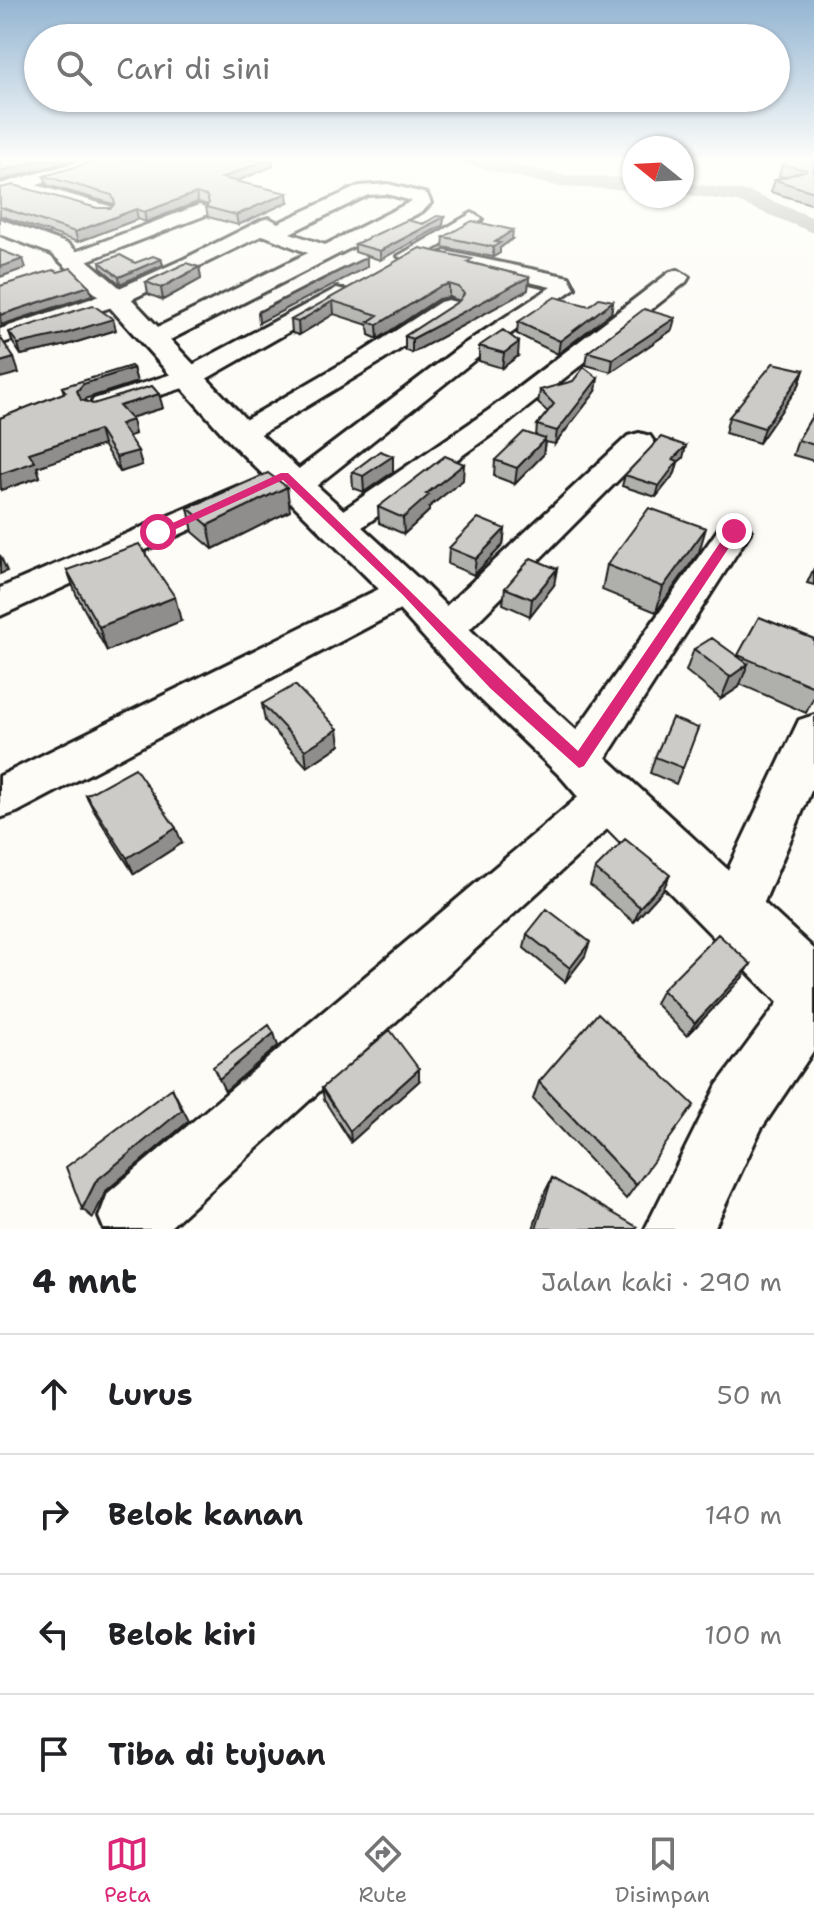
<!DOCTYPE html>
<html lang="id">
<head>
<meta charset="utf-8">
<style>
	:root { --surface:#fff; --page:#f6f6f6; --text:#202124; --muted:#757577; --line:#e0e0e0; --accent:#db2777 }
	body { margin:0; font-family:"Shantell Sans",sans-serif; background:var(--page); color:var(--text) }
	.compass { position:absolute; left:622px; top:136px; width:72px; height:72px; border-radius:50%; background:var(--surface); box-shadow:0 2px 6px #0004; rotate:288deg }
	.stop { position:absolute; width:24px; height:24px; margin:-18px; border:6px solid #db2777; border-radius:50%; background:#fff }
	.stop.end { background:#db2777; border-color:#fff; box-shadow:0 2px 8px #0008 }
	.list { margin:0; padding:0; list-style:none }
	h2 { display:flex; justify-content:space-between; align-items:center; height:104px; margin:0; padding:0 32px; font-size:34px }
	h2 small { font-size:26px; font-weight:400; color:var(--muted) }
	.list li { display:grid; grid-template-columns:52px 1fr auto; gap:24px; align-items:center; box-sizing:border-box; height:120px; padding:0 32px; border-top:2px solid var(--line) }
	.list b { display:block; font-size:30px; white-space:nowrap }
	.list em { font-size:26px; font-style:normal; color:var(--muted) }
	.icon { flex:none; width:44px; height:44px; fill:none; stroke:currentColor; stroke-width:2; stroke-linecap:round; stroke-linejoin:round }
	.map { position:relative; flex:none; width:814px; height:1229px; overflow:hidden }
	.search { position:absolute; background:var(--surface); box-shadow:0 2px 6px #0004; left:24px; right:24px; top:24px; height:88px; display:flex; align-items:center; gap:20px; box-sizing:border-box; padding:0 28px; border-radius:44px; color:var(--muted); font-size:30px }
	.sheet { height:584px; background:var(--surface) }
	nav { display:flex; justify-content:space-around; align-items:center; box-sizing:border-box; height:112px; border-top:2px solid var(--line); background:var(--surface); font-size:22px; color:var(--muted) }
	nav a { display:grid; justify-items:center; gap:4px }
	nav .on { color:var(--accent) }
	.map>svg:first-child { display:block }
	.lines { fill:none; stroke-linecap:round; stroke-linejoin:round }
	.river { fill:#b7b6b2; fill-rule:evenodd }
	.minor-casing { stroke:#1c1c1c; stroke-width:6 }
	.major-casing { stroke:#1c1c1c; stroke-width:6 }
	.minor { fill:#fdfcf7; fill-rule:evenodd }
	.major { fill:#fdfcf7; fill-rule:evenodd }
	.wall { fill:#afafac; stroke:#1c1c1c; stroke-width:2 }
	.shaded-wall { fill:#8f8e8c; stroke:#1c1c1c; stroke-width:2 }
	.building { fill:#cccbc8; stroke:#1c1c1c; stroke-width:2 }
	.route { fill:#db2777 }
</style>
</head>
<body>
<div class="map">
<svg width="814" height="1229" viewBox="0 0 814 1229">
	<rect width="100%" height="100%" fill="#fdfcf7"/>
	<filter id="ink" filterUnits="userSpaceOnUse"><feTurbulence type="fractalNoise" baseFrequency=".0125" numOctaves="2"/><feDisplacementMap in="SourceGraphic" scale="16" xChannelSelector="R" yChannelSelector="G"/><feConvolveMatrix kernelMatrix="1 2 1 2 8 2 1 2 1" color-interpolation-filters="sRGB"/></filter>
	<g filter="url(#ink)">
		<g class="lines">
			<path class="river" d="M461,160H494L561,175L634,178V190L561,187L463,164Z
				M682,182L750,192L814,218V233L738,202L682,194Z"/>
			<g class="minor-casing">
				<path id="minor" d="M84,160H109L107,164L36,185L113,207L115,211L113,215H99L17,191L0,195V184Z
					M388,184L427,194L431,203L423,211L164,343H146L143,338L146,333L308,253L263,235L124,303L0,344V329L108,293L184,259L262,220L269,218L278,223L359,186ZM387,194L412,201L325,245L290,233L368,195Z
					M199,205L206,207L208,211L206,215L81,263H67L63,259L67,255Z
					M472,213L482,219L479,223L416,260L409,262L398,256Z
					M445,251L569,277L575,288L482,354L306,494L295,497L284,494L279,487L284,480L464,344L551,287L438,261L434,257Z
					M678,270L689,277L686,282L509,422L351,535L339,539L327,535L322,528L327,521L489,410L670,272Z
					M337,288L345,290L348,295L345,300L199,383L104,413L94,411L90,405L94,399L181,371Z
					M448,300L456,302L460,307L456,312L382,361L251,440L241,443L231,440L226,434L231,428L364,351L440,302Z
					M639,433L650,436L654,442L650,448L457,642L443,646L429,642L424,632L429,622L628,436Z
					M238,486L249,489L254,496L249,503L0,616V588Z
					M734,520L746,524L751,531L595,775L579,780L563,775L557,762L563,749L722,524Z
					M406,579L419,582L424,591L419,600L17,812L0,818V776L393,582Z
					M814,715V784L751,933L733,940L715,933L707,915L715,897L799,720Z
					M611,777L627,783L634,797L627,811L168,1229H104L99,1217L108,1193L595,783Z
					M814,973V1050L761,1129L714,1229H645L717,1085L794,981Z"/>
			</g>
			<g class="major-casing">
				<path id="major" d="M0,219L68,244L125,292L253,427L421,581L512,671L814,949V1025L791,1016L592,813L561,777L478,697L391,601L229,441L107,304L52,254L0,234Z"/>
			</g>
			<use href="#minor" class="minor"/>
			<use href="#major" class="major"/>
		</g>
		<path class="wall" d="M814,160V205L771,192L775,180L785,177L779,176L782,165Z
			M273,166L237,181L288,202L238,225L208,217L206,207L208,205L198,202L146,222L138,219L78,242L1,216L0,217V188L97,208H111L114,204L47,185L44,176Z
			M444,217L443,225L380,260L355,252V244Z
			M444,237L512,239L500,248V253L493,257L443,247Z
			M420,248L472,263L529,277L528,290L412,353L405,350V336L459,301L458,300L449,297L438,299L378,339L369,335L368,325L334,314L299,335L292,333L291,320Z
			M161,259L163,265L120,284L101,268L100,262L135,263Z
			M199,267L201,279L163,300L148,294L146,282Z
			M613,301L611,313L558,354L517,334L518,322Z
			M116,330L67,345L21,355L13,343L9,332Z
			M672,330L611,372L586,365L588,352Z
			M479,346L518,356L502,368L479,361Z
			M133,368L137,382L87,398L85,401L93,404L163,408L130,418L135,434L128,436L142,465L120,472L103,445L37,467L40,477L1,490L0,418L64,393L62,387Z
			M804,370L799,385L759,443L725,433L729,417Z
			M540,390L596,391L555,444L545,442L543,455L515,484L494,476L495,460L536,436L537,425L548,412L538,403Z
			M814,413V461L793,455L798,440Z
			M683,458L678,462L675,473L656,497L622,486L625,475Z
			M352,472H393L364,492L353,488Z
			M463,480L429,507V511L404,534L379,523L378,507Z
			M188,508L290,511L213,549L193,532Z
			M505,529L503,545L474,575L448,564L449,548Z
			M699,552L656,612L602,590L607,565Z
			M814,568V585L807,583Z
			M67,570L181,621L107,651L76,594Z
			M554,585L530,616L503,604L505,588Z
			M759,617L814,639V697L806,713L740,684L739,687L721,699L686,671L694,649L738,656Z
			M262,704L340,745L307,767L265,721Z
			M698,728L676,784L650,773L655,757Z
			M86,795L182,843L134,874L94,811Z
			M595,869L663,890L634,922L590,885Z
			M527,934L585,956L565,982L524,948Z
			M751,964L742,978L687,1036L655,1003L662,990Z
			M419,1081L351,1142L324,1100L322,1088Z
			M539,1082L636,1185L626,1199L533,1099Z
			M552,1178L636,1229H533L545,1192Z"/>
		<path class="shaded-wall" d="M41,160H74L0,181V171Z
			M266,160H272L273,166L223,187L222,178Z
			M196,193L198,202L146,222L144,212Z
			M287,193L288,202L238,225L236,215Z
			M136,209L138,219L78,242L75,232Z
			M444,217L443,225L380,260V251Z
			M513,230L512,239L500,248V253L493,257V247L495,242Z
			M367,257V267L259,323L258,312Z
			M23,259L26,268L0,277V267Z
			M161,259L163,265L120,284L119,277Z
			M199,267L201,279L163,300L161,288Z
			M529,277L528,290L412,353V339Z
			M449,284V297L438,299L378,339L377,325L439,287Z
			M89,286L92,295L1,325L0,315Z
			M333,301L334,314L299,335L298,322Z
			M613,301L611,313L558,354L560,341Z
			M675,318L672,330L611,372L613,359Z
			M113,319L116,330L67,345L21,355L18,344Z
			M519,342L518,356L502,368L504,353Z
			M14,358L19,373L0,378V362Z
			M133,368L137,382L87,398L82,405L77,391L83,384Z
			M804,370L799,385L759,443L764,428Z
			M598,378L596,391L555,444L557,431Z
			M159,394L163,408L123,420L119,406Z
			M132,420L135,434L124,438L120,424Z
			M99,430L103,445L37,467L40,477L1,490L0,474L29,453Z
			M545,439L543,455L515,484L517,468Z
			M686,446L683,458L678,462L675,473L656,497L659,486L673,459Z
			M138,451L142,465L120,472L116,457Z
			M393,456V472L364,492L363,476Z
			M464,464L463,480L429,507V511L404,534L403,518L426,494Z
			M287,487L290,511L213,549L208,525Z
			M706,528L699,552L656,612L663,587Z
			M505,529L503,545L474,575L476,559Z
			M0,555L7,571L0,574Z
			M557,569L554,585L530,616L532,599Z
			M175,597L181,621L107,651L99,627Z
			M748,664L739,687L721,699L730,677Z
			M338,729L340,745L307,767L305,750Z
			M176,828L182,843L134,874L127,858Z
			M670,875L663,890L634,922L640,907Z
			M590,942L585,956L565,982L570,968Z
			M751,964L742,978L687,1036L695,1023Z
			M274,1033L278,1046L225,1091L219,1079Z
			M419,1069V1081L351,1142L350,1131Z
			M172,1088L189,1121L106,1191L93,1218L82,1209L96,1181Z"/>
		<path class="building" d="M0,160H41L0,171Z
			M100,160H266L222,178L287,193L236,215L206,207L209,203L207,196L196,193L144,212L136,209L75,232L0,207V188L14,185L97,208H111L115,203L112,195L44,176Z
			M789,160H814V192L775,180L807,170L782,165Z
			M437,216L444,217L380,251L355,244L407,220L423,224Z
			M472,221L513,230L495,242L500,243L493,247L444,237Z
			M420,248L472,259L467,262L529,277L412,339L405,336L459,301L464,294L459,287L449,284L439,287L377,325L368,322L378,315L333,301L298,322L291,320Z
			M0,250L23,259L0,267Z
			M120,255L135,263L153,256L161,259L119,277L100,262Z
			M367,257L258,312L320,280Z
			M186,263L199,267L161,288L146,282Z
			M71,268L89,286L0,315V286L53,270L58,272Z
			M555,297L589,306L599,298L613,301L560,341L518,322Z
			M93,305L113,319L64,334L18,344L9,332Z
			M644,309L675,318L613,359L588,352Z
			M503,330L519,342L504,353L479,346Z
			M0,337L14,358L0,362Z
			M773,363L804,370L764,428L729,417Z
			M131,366L133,368L83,384L77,391L81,400L93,404L152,386L159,394L119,406L132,420L120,424L138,451L116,457L99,430L29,453L35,462L0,474V418L66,392L62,387Z
			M584,367L598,378L557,431L537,425L554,404L540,390L573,381Z
			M814,413V445L798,440Z
			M524,432L545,439L517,468L495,460Z
			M661,437L686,446L673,459L678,461L659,486L625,475Z
			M380,451L393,456L363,476L352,472Z
			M445,456L464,464L426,494L429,495L403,518L378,507Z
			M268,473L287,487L208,525L188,508Z
			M649,508L706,528L663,587L607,565Z
			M478,518L505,529L476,559L449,548Z
			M139,544L175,597L99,627L67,570Z
			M531,558L557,569L532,599L505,588Z
			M759,617L814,639V687L738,655Z
			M712,638L748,664L730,677L694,649Z
			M295,685L338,729L305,750L262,704Z
			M672,718L698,728L683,768L655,757Z
			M135,768L176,828L127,858L86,795Z
			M625,839L670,875L640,907L595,869Z
			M547,909L590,942L570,968L527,934Z
			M718,934L751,964L695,1023L662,990Z
			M598,1013L694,1105L636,1185L539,1082Z
			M269,1025L274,1033L219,1079L213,1067Z
			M390,1030L419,1069L350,1131L322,1088Z
			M172,1088L182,1110L96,1181L82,1209L66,1167Z
			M552,1178L637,1227L636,1229H536Z"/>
	</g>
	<linearGradient id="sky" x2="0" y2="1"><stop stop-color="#94b5d2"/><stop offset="0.48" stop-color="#fefefb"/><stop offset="1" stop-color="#fefefb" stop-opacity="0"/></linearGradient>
	<rect width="814" height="332" fill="url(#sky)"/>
	<path class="route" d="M281,473H288C386,565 478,661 578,751L730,528L740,531L584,766L579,768L490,688L402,594L283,480L163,535L153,532Z"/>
</svg>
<svg class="compass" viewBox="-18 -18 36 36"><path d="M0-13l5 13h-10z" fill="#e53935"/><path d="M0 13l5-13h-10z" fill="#757577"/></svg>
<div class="stop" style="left:158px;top:532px"></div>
<div class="stop end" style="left:734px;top:531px"></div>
<div class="search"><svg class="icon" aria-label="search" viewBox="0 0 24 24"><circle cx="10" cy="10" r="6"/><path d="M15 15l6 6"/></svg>Cari di sini</div>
</div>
<section class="sheet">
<h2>4 mnt<small>Jalan kaki · 290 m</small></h2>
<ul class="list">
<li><svg class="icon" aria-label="ahead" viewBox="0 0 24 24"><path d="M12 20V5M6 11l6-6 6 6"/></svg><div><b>Lurus</b></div><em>50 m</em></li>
<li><svg class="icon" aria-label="right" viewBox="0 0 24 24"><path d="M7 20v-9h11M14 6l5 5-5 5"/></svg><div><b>Belok kanan</b></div><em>140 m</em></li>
<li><svg class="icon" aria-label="left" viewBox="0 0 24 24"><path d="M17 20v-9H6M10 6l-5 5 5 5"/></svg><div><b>Belok kiri</b></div><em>100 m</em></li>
<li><svg class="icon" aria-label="arrive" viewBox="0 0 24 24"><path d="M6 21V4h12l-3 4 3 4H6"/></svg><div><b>Tiba di tujuan</b></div></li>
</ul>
</section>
<nav>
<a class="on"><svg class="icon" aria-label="map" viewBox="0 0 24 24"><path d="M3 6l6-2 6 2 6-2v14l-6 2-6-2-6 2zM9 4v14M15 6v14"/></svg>Peta</a>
<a><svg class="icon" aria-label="directions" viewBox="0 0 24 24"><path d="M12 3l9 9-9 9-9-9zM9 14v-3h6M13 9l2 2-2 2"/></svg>Rute</a>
<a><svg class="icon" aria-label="saved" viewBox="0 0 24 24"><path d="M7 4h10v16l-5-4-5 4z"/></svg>Disimpan</a>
</nav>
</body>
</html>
